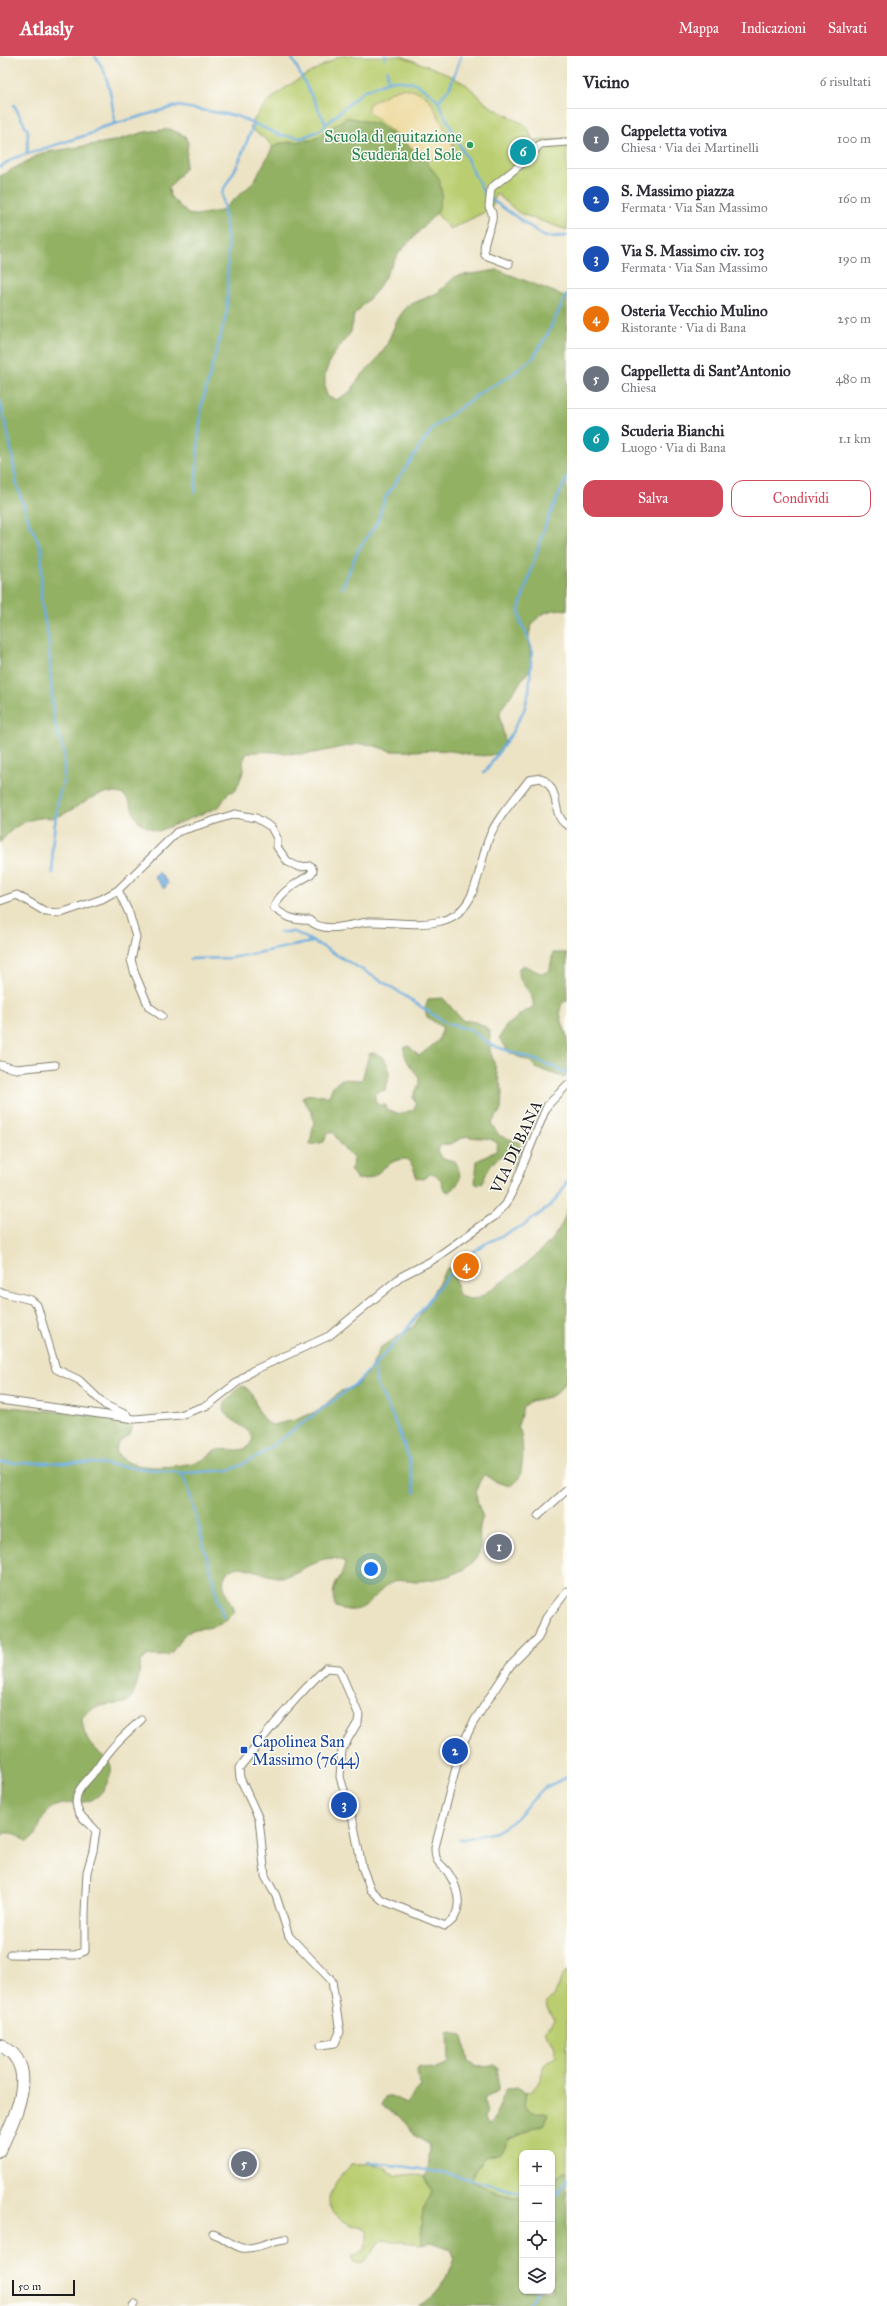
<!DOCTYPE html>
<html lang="it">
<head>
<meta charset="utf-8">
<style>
	:root { --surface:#fff; --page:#f2f2f3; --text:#2b2b33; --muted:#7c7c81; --line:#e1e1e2; --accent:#d1495b }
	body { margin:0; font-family:"IM FELL Great Primer",serif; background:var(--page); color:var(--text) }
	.controls { position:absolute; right:12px; bottom:12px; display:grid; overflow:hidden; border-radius:8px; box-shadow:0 1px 3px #0004 }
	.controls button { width:36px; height:36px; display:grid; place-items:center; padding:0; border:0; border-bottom:1px solid var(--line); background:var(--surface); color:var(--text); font:20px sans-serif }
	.scale { position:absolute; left:12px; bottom:10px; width:63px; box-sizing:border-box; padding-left:4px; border:2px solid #1c1c1c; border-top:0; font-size:11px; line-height:14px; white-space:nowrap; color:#1c1c1c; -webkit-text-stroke:3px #fdfcf7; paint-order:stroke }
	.you { position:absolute; left:371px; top:1513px; width:14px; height:14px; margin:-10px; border:3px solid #fff; border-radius:50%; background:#1a73e8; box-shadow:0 0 0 6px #1a73e833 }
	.badge { display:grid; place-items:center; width:26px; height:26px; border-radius:50%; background:var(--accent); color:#fff; font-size:13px; font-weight:700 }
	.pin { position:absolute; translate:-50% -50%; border:2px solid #fff; box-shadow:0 1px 4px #0006 }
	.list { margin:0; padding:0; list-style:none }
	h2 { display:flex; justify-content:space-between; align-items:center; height:52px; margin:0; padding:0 16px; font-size:17px }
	h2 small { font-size:13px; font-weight:400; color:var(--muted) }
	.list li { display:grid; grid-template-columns:26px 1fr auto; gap:12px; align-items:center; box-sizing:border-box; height:60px; padding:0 16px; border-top:1px solid var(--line) }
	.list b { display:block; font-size:15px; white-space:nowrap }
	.list p { margin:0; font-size:13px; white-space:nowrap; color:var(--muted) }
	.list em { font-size:13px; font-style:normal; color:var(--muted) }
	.actions { display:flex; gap:8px; padding:12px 16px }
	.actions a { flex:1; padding:9px 0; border:1px solid var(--accent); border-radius:12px; text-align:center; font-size:14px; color:var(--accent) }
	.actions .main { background:var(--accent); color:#fff }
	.icon { flex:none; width:22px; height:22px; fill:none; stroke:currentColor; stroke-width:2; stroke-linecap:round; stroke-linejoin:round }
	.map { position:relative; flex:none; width:567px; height:2250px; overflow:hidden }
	header { display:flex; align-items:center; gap:24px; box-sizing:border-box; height:56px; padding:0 20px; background:var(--accent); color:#fff }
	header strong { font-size:19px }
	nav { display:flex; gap:22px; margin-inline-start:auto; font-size:14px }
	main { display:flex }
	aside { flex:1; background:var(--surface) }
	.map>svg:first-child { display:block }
	.green { fill:#bace71; stroke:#6b7546 }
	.forest { fill:#93b163; stroke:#586640 }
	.sand { fill:#eeda9e; stroke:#857b5d }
	.water { fill:#6cade0; stroke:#44647e }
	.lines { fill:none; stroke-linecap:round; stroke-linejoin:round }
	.stream { stroke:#6cade0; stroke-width:2.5 }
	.minor-casing { stroke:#848070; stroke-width:9 }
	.primary-casing { stroke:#848070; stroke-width:14 }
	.minor { stroke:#fff; stroke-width:7 }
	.primary { stroke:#fff; stroke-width:12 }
	.leisure-dot { fill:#2e9e5b; stroke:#fdfcf7; stroke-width:1.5 }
	.transit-dot { fill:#1a4fb4; stroke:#fdfcf7; stroke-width:1.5 }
	.labels { text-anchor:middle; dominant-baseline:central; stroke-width:3; stroke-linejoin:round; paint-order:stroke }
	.leisure-label { font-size:16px; fill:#27864d; stroke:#fdfcf7; text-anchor:end }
	.street-label { font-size:16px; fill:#1c1c1c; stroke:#fdfcf7 }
	.transit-label { font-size:16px; fill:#164399; stroke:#fdfcf7; text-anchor:start }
</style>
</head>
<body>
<header>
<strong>Atlasly</strong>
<nav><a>Mappa</a><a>Indicazioni</a><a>Salvati</a></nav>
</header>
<main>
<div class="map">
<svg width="567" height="2250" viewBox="0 0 567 2250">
	<rect width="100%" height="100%" fill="#fdfcf7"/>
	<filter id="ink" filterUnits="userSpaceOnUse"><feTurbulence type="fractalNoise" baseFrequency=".025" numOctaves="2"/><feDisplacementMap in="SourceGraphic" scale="8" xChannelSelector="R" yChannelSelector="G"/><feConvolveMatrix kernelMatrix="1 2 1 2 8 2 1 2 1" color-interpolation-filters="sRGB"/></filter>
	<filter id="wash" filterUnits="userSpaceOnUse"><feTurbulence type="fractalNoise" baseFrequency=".012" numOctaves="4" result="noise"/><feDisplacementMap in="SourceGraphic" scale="16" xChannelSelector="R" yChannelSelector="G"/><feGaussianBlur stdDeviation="0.9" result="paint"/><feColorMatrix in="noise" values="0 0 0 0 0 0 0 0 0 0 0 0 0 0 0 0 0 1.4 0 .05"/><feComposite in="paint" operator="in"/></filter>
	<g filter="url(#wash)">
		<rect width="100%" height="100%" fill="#ece3c4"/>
		<path class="green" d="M340,0H401L441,15L467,29L488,49L527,70L532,83L538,85L567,82V174L519,157L496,137L493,150L483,157L450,173L430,150L280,104L268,85L250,72C265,36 308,19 340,0Z
			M567,1915V2115L558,2119L552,2128V2097H522V2143L497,2137L472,2125L474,2115L484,2101L501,2097L509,2083C522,2079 531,2073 544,2068L543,2056L531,2057L524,2049L526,2036C538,2033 542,2021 543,2011L556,2000L554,1989L544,1975L552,1968L554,1963C540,1944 548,1949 557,1934C561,1927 559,1920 567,1915Z
			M351,2109C368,2109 382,2107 396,2120L415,2118L424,2121L433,2135L423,2154L421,2171L422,2188L383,2184C374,2190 371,2203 361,2208L355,2206L352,2201C356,2199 360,2197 363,2194C368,2188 372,2174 362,2171C358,2169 354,2170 350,2169C315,2151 330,2130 351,2109Z"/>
		<path class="forest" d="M347,61L377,68L418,96L439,122L442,138L438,155L399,197L377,234L354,259L351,276L331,302L325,318V334L328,341L336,344L351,335L360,321L378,302L387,288L397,264L407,250L437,237L456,220L498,214L567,241V554C549,551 530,561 529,581C528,593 533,601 530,613L501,653C496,667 511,683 501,694C491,705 464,697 451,695C431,693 413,696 393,695C383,694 374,688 363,688C343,689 324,697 303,698C283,699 266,692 246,698L243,706L244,714L236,734L228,737L219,751L159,775C151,773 142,770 137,763C131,755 132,742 121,738C97,731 78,753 59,760C52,763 47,761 41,762C24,763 9,774 0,787V120L42,97L114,85L145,76L170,73L185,80L188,87L185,112L169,132L170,140L188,158L196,159L221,155L253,127L273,91L280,87L313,84Z
			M553,897H567V945L563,946C555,958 566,971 567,982C567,994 567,1006 567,1017L565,1022L536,1012L531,1006L510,997L499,982L506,970L517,962L520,958L533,951C536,935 513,925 519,912L523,909L540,917H546L550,913Z
			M443,942L463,965C472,964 484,968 490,975V994L502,1034L501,1054L491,1068L500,1080L519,1086L522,1094C517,1099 514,1098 507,1098C494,1100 487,1115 483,1126L478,1129L475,1127L477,1105L496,1095L498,1088C489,1079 478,1084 467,1080L450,1088L441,1089L437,1094L441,1102L455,1105C462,1117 462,1128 449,1136L444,1134L441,1124L435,1118H430L423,1123L417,1122L413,1111L407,1103C383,1102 379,1127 357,1123L350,1114L354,1107L353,1102L341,1090L333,1076L327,1078L324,1086L310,1089L314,1065L312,1057L302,1041C309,1036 321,1041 329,1040L333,1030L342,1023L362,1024L369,998L374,997C392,1003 391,1019 385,1034L375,1037V1045L379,1049H385L387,1054L401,1058L414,1053L416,1048L413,1041L419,1028V1021C412,1012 404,1004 404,992L409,990L419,1000L438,985L443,972L427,961L425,953L428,943Z
			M567,1153V1323L557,1337L549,1341L531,1345L523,1351L518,1370C524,1380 525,1415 517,1425C515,1427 511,1429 509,1430L492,1424L485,1418C472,1433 476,1444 483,1461C474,1480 487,1492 473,1506C460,1519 434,1525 416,1525C411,1525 405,1523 401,1524C372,1528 373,1565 336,1551C327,1530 342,1525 345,1506C322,1493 304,1518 280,1521C265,1522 237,1501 226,1518C218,1529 231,1544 234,1555C215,1581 199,1566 185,1578C178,1585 175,1594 168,1600H149L141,1605C139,1617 138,1631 131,1642C122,1655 98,1640 82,1662C83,1676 87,1688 99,1697C104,1701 108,1703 111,1710C112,1714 110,1721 108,1725C94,1759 67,1739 49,1754C39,1763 41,1777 28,1786C20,1779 15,1776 4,1777L0,1782V1350L92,1359L129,1366L132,1369C134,1383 116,1382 116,1395C127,1418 179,1411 200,1405C207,1403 211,1395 218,1394C231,1391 247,1401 253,1382C246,1366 209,1360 231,1340C235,1337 237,1332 242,1330C259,1335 252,1361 272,1369L295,1364L318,1355L341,1335L350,1333L358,1328L370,1313L381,1291L414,1270L447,1212L452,1213C457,1222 455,1232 460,1240L469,1243L479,1242C508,1221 560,1190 567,1153Z
			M453,1975L463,1979L468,2005L478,2010L494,2009L498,2012V2034L484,2043L487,2053L485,2063L489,2068L494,2064L506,2033L517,2031L526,2036L524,2049C530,2060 538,2054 548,2058L544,2068C531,2073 522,2079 509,2083L501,2097L484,2101L474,2115L472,2125L497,2137L522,2143V2235H552V2128L558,2119L567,2115V2250H418C439,2238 446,2224 454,2202L451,2193L431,2186L422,2188L421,2171L423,2154L432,2135L424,2121L428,2116L430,2089L415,2080L409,2070L396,2059L381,2050L386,2040H391L406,2047L421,2031L416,2015L418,2010L434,2014L449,2008L448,1976Z"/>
		<path class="sand" d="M403,32L419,36L430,44L455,93L427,105L367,55L369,48L395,34Z"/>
		<path class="water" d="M159,816L168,827L164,833L154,820Z"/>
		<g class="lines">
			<path class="stream" d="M95,0C109,18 112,45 115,67
				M291,0L326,68
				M385,0V3
				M387,14L388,25
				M438,46L450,31L461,0
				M14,49L28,75L27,97
				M0,111L14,102L90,78L100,72L177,50L237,60L280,79L302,82L320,74L363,35L392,24L415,27L436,42L485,139L545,181L567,180
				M0,344L9,382L17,429L28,463L42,494L41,545L49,587L53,661L64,696V723L58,743L52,791L53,817
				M195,437L201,351L227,256L228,189L222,136L237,110L254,68
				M342,532L358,494L377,467L385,442L433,372L480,337L510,320L533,302L548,277L567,238
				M484,717L510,680L524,654L529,635L532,594L526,576L521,568L519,553L546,467L567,421
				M279,876H295L325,892L393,932L447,968L469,973L491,989L544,1007L567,1017
				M190,903L231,902L312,886
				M375,1306L376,1327L393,1361L408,1399L415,1436
				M0,1407H93L182,1417L231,1414L257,1401L357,1327L400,1282L442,1227L466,1201L483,1189L524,1169L549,1151L561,1137L567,1125
				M181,1417L188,1431L223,1561
				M460,1784L495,1776L511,1767L544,1732L567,1721
				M367,2107C420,2110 472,2122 522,2138
				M552,2136L559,2134
				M552,2149L567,2123
				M526,2250L538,2235"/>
		</g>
	</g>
	<g filter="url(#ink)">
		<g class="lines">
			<g class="minor-casing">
				<path id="minor" d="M509,208L485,199C480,180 500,165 489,151L491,132L529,102L540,88L567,86
					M118,834L129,857L136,881L131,904L135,918L149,951L162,960
					M0,845L17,839L46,856L61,857L102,843L118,834L177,776L235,758L256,762L271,771L277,782V791L288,806L299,811L311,810L313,815C310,821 305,821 300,825C290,831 277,841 274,852C286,861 294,865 309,864C325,879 349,868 368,866C390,865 419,871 441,865C479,856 477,812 489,782C497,761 516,742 529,724L541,722C563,735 550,759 567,769
					M0,1009L16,1013L55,1009
					M0,1236L31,1244L37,1249L56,1313L79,1324L105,1349L127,1359
					M0,1344L135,1363L180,1359L208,1349L252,1315L329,1280L402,1220L431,1205L495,1160L506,1148L512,1136L547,1050L567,1029
					M538,1460L567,1434
					M10,1898L75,1899L85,1895V1857L87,1816L93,1795L96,1775C90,1766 80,1763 77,1752C72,1733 89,1725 98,1711C113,1689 121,1682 141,1664
					M321,1989L335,1987L340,1976L332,1925L289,1880L276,1840L265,1820L259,1763L240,1722L239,1712C267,1677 293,1643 326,1612L339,1613L359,1659L358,1666L342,1693L340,1721L352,1760L362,1811L371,1834L382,1844L445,1870C464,1859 460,1835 449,1818C446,1813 440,1809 437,1804C435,1800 435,1795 435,1791L462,1689L473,1667L510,1610L538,1582L546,1562L567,1535
					M213,2178C223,2181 233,2190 242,2192C256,2194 271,2184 285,2183
					M133,2250L135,2248"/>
			</g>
			<g class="primary-casing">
				<path id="primary" d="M0,1989C43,2009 13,2064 0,2094"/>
			</g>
			<use href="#minor" class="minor"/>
			<use href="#primary" class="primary"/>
		</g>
	</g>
	<circle class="leisure-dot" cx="470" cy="89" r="4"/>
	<rect class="transit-dot" x="240" y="1690" width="8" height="8" rx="2"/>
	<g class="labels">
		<g class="leisure-label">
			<text x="462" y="80">Scuola di equitazione<tspan x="462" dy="18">Scuderia del Sole</tspan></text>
		</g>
		<g class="street-label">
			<text transform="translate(516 1091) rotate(-65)">VIA DI BANA</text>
		</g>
		<g class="transit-label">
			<text x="252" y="1685">Capolinea San<tspan x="252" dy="18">Massimo (7644)</tspan></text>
		</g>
	</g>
</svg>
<div class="controls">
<button>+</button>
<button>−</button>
<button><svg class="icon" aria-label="locate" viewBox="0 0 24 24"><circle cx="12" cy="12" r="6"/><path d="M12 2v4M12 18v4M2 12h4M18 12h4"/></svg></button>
<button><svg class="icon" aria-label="layers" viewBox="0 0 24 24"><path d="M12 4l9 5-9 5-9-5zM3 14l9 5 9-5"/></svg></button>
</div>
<div class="scale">50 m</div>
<div class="you"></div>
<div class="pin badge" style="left:499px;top:1491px;background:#6b7280">1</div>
<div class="pin badge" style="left:455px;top:1695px;background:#1a4fb4">2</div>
<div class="pin badge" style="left:344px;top:1749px;background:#1a4fb4">3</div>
<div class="pin badge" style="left:466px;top:1210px;background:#e8710a">4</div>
<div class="pin badge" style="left:244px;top:2108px;background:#6b7280">5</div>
<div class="pin badge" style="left:523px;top:96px;background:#0f9aa8">6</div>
</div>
<aside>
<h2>Vicino<small>6 risultati</small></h2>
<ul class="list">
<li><span class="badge" style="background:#6b7280">1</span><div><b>Cappeletta votiva</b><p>Chiesa · Via dei Martinelli</p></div><em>100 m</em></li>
<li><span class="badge" style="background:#1a4fb4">2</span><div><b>S. Massimo piazza</b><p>Fermata · Via San Massimo</p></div><em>160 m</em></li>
<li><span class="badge" style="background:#1a4fb4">3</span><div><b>Via S. Massimo civ. 103</b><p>Fermata · Via San Massimo</p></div><em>190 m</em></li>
<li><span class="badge" style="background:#e8710a">4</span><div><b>Osteria Vecchio Mulino</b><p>Ristorante · Via di Bana</p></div><em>250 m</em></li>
<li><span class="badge" style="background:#6b7280">5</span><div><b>Cappelletta di Sant'Antonio</b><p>Chiesa</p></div><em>480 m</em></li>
<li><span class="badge" style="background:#0f9aa8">6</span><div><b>Scuderia Bianchi</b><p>Luogo · Via di Bana</p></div><em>1.1 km</em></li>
</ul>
<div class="actions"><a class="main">Salva</a><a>Condividi</a></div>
</aside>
</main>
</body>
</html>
